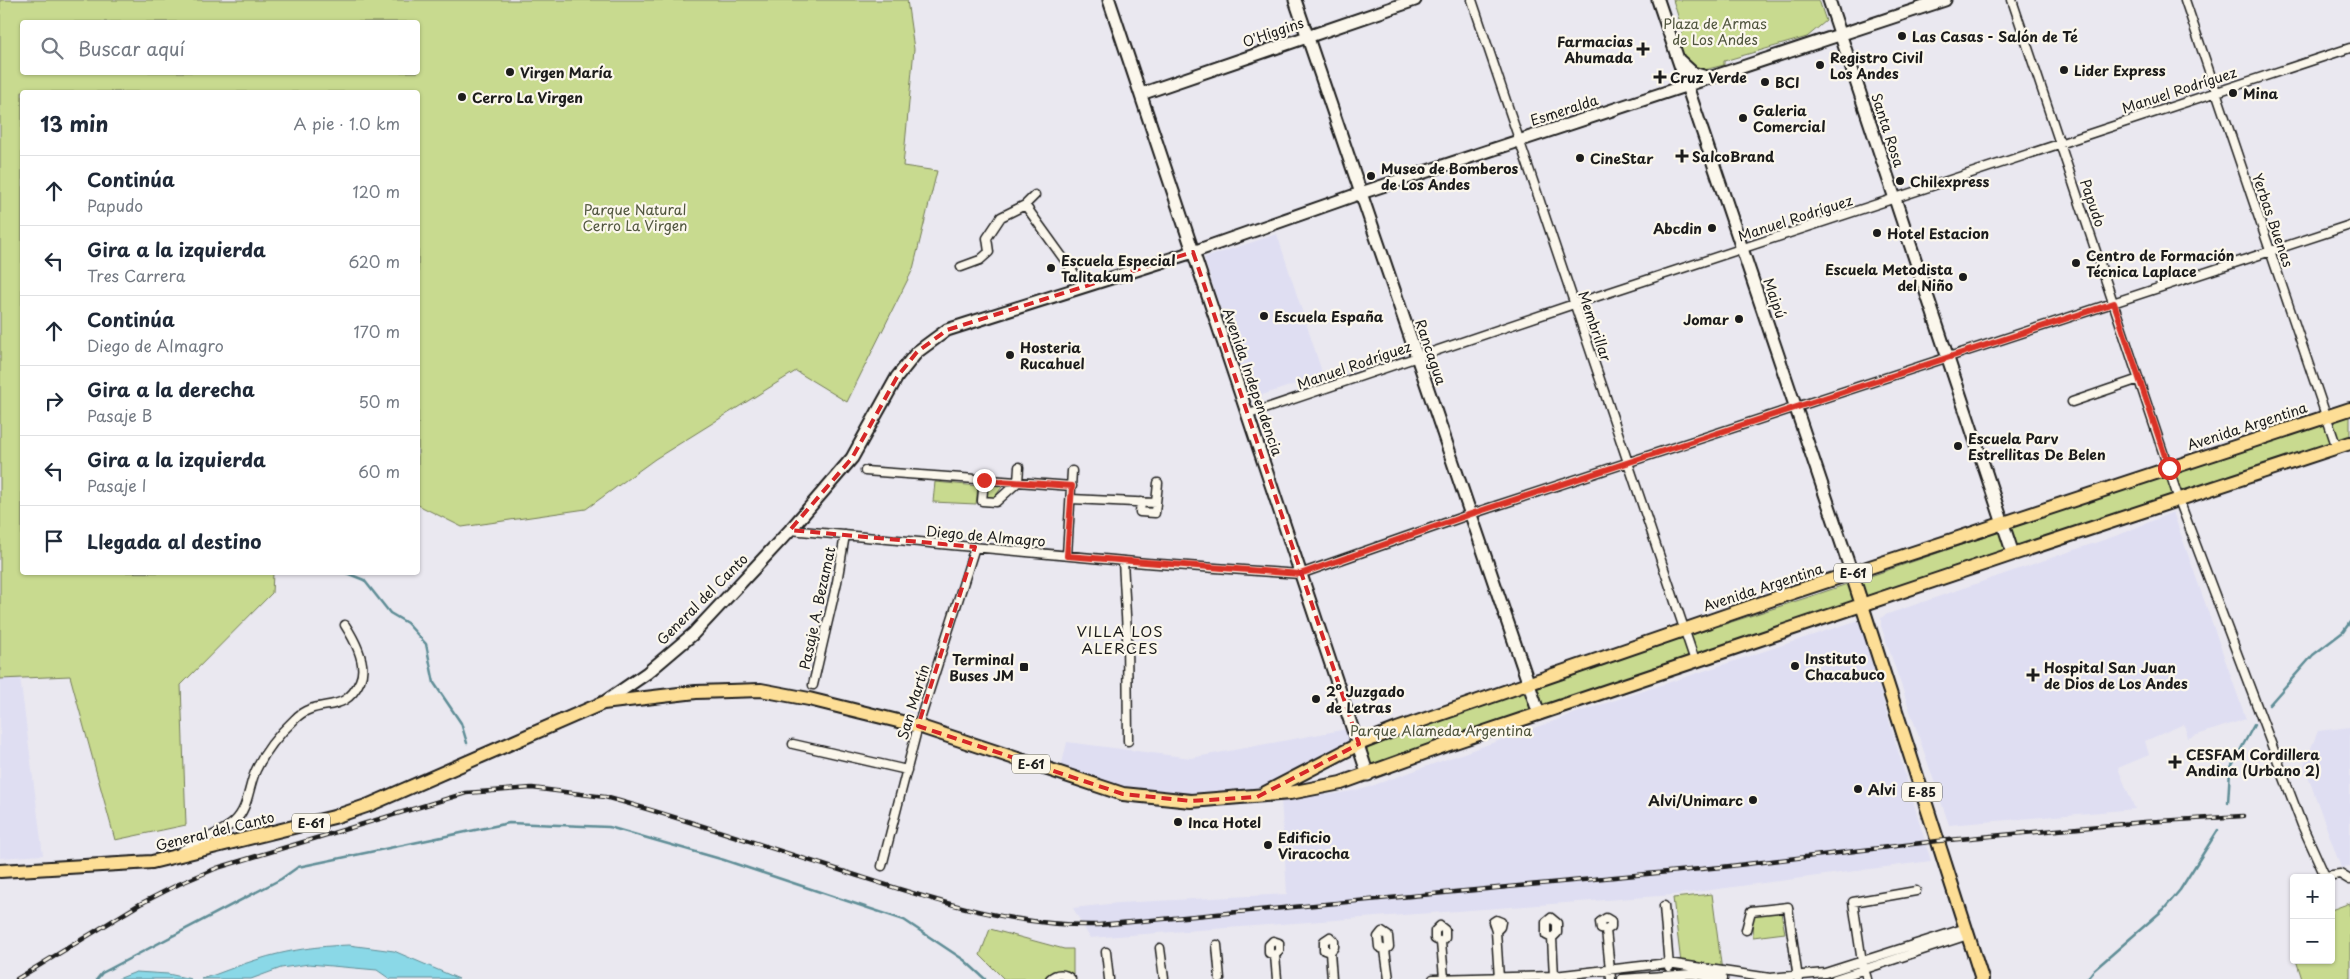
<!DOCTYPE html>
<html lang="es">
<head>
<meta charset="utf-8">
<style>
	:root { --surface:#fff; --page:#f6f6f7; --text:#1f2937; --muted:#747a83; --line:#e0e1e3 }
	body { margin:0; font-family:"Playpen Sans",sans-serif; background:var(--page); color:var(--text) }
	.controls { position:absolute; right:15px; bottom:15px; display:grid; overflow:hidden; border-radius:5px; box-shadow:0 1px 4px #0004 }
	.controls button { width:45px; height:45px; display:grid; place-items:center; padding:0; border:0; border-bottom:1px solid var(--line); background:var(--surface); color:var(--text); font:25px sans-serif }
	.stop { position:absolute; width:15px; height:15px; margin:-11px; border:4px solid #d93025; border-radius:50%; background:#fff }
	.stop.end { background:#d93025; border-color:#fff; box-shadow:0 1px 5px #0008 }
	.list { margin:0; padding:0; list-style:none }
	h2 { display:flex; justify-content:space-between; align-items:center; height:65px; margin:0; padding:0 20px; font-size:21px }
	h2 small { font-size:16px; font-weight:400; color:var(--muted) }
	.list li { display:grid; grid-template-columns:32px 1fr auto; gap:15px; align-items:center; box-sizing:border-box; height:70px; padding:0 20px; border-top:1px solid var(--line) }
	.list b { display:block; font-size:19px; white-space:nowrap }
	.list p { margin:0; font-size:16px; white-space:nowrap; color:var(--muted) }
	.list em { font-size:16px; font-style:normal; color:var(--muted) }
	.icon { flex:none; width:28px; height:28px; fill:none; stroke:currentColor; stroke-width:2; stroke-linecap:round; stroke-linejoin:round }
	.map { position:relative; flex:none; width:2350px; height:979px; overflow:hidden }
	.search { position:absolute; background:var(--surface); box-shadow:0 1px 4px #0004; left:20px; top:20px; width:400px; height:55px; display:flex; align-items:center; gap:12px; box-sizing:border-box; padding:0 18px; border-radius:5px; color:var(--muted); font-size:19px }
	.panel { position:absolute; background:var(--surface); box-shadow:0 1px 4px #0004; left:20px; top:90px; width:400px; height:485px; border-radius:5px }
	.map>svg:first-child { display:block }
	.built { fill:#dfdef2 }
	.green { fill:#c8da8f; stroke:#727b56; fill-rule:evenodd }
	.water { fill:#8ad8e7; stroke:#5e8d96 }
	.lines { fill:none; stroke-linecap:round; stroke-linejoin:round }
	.stream { stroke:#5e8d96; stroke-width:2.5 }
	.street-casing { stroke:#1c1c1c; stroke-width:11 }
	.secondary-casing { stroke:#1c1c1c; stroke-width:15 }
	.primary-casing { stroke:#1c1c1c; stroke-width:16 }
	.street { stroke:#fbf7ec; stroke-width:8 }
	.secondary { stroke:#fbf7ec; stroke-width:11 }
	.primary { stroke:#fdde96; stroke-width:12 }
	.rail-casing { stroke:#1c1c1c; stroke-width:4.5 }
	.rail { stroke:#fbf7ec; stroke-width:2.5; stroke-dasharray:8; stroke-linecap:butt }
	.route { stroke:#d93025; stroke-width:6 }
	.marked { fill:none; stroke:#d62828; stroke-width:4; stroke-dasharray:10 6; stroke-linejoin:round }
	.poi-dot { fill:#1c1c1c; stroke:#fbf7ec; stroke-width:2 }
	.labels { text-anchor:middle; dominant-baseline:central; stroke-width:4.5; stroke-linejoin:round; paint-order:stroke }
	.shield { fill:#fbf7ec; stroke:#5f5e5a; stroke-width:1 }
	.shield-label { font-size:12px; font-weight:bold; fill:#1c1c1c }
	.park-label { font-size:14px; fill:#50553e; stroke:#fbf7ec }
	.street-label { font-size:14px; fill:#1c1c1c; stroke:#fbf7ec }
	.poi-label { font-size:14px; font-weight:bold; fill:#1c1c1c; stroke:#fbf7ec; text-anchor:start }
	.neighbourhood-label { font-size:15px; letter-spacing:1px; fill:#1c1c1c; stroke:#fbf7ec }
</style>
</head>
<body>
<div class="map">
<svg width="2350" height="979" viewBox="0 0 2350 979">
	<rect width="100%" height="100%" fill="#eae8f0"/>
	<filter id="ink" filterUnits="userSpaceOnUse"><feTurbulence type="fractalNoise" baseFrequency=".02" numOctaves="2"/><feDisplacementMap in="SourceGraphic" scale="10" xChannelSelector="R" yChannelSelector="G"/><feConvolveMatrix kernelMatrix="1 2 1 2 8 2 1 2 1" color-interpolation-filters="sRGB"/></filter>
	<g filter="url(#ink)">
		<path class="built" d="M1277,234L1323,375L1250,399L1204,258Z
			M2173,512L2246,719L2188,738L2184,724L2145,741L2149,755L2118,768L2135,809L1949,825L1881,626V618L1885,615L2121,534Z
			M1859,620L1931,861L1673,895L1090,938L1073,908L1118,903L1287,894L1281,798L1334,794L1363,789L1576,713Z
			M20,677L43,855L0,858V679Z
			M2350,727V867L2341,868L2304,765L2318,731Z
			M1347,729L1351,741L1262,787L1192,794L1126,788L1060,772L1067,742L1191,758Z"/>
		<path class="green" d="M0,0H907L914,49L903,166L937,171L913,269L847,402L796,371L655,459L586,509L462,527L418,505V92H22V572L273,573L272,593L181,685L186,825L115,840L70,676L0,679ZM22,22H418V72H22Z
			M1673,0H1819L1826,21L1807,37L1724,61V65L1700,71L1683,55L1676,38L1683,32Z
			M2350,412V438L1372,767L1362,745L1401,729L1818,594Z
			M935,482L978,486L976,504L933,502Z
			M986,482L1004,484L994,498L985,497Z
			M1712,894L1723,979H1683L1673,898Z
			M2350,903V979H2302L2296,960H2331V910Z
			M1755,913H1781L1785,933L1753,937L1752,918Z
			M990,929L1064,949H1073V979H1004L980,955Z"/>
		<path class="water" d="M349,945L394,951L459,979H390L377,970L309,964L281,968L251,979H201C220,974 238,965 256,960C287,950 318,946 349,945Z
			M136,972L168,974L191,979H118Z"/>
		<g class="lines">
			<path class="stream" d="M344,572L364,580L390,613L407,623L426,644L434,683L461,723L467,743
				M2269,705L2313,655L2343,632L2350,622
				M2228,803L2230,769L2254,725
				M97,979L102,973L281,879L298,867L509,823L609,827L724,860L904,920L964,960L985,979
				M2087,979L2094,970L2164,909L2180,890L2218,830"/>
			<g class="street-casing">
				<path id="street" d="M1472,0L1695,661
					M2012,0L2179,500L2302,825L2325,876L2340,874L2350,880
					M2185,0L2337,448
					M1025,205L1035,195
					M961,267L980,260L989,252L987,238L1001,217L1025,205L1084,287
					M2072,402L2139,379
					M1249,414L1574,304L2350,48
					M865,471L1072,486
					M984,480L982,501L996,502L1018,482L1019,467
					M1071,499L1156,503
					M1141,502L1140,512L1155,513L1158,483
					M790,530L1146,563L1300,574L1471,514L2350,225
					M1067,555L1072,471
					M1123,561L1127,633L1128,741
					M813,685L837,582L845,535
					M793,744L907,770
					M181,851C196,843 222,833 234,822C249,808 248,787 256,770C265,751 280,733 295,719C317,696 344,717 360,681C368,664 354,639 345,625
					M882,866L918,726L975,547
					M1664,906L1669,967
					M1606,930L1601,929L1600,922L1606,918L1611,921V927L1606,930L1611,979
					M1746,930L1751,911L1788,907L1798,979
					M1496,931L1500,927L1501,922L1496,920L1493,922L1496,931L1499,979
					M1552,938L1546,935V922L1551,918L1557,923V933L1552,938L1554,976
					M1441,942L1435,939V931L1440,926L1445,930V938L1441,942L1444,978
					M1217,945L1220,979
					M1160,948L1164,979
					M1385,950L1379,947L1378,937L1382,932L1388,936L1389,947L1385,950L1389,979
					M1106,952L1109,979
					M1330,952L1324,950V941L1330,937L1334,941V947L1330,952L1332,979
					M1275,955L1269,953V945L1273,941L1279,943V951L1275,955L1277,979
					M1050,979C1056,973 1065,973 1071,979
					M1433,979L1554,976L1668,963L1770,978L1825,973L1966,928
					M1622,979L1692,974L1723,979
					M1835,979L1968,935
					M1867,979L1862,962L1853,902L1916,891"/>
			</g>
			<g class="secondary-casing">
				<path id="secondary" d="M1109,0L1368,775
					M1295,0L1539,714
					M1658,0L1852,574
					M1829,0L2013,554
					M1680,61L1693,73L1710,78
					M1141,94L1415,0
					M603,703L647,673L693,634L790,530L852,458L897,377L917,352L947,330L1193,252L1361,193L1945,0"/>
			</g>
			<g class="primary-casing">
				<path id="primary" d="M1852,574L1982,979
					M1265,793L1359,744L1397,729L1785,595L2350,409
					M0,871L152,862L334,817L369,805L603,703L696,692L761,690L809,699L918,726L1123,794L1191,801L1290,793L1341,783L1446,745L2013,554L2350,443"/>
			</g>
			<use href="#street" class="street"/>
			<use href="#secondary" class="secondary"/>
			<use href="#primary" class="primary"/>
			<g class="rail-casing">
				<path id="rail" d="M17,979L140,904L179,884L217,868L466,793L532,788L605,797C690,820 772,849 855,875C936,901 1014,927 1099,925L1722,867L1938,841L2144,822L2243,816"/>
			</g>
			<use href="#rail" class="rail"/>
		</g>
	</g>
	<g class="lines" filter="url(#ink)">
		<path class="route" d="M984,480L1072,486L1067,556L1300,574L1471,514L2114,303L2169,468"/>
	</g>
	<path class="marked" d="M1193,252L1359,744L1257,797L1191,801L1123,794L918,726L975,547L790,530L852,458L897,377L917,352L947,330Z"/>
	<g class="poi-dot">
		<circle cx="1902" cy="36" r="5"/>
		<path d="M1640.5 41.5h5v5h5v5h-5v5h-5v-5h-5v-5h5z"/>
		<circle cx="1820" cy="65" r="5"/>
		<circle cx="2064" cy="70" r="5"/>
		<circle cx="510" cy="72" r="5"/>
		<path d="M1657.5 69.5h5v5h5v5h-5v5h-5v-5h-5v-5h5z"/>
		<circle cx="1765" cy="82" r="5"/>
		<circle cx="2233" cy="93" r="5"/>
		<circle cx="462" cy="97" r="5"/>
		<circle cx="1743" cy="118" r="5"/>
		<path d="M1679.5 148.5h5v5h5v5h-5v5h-5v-5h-5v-5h5z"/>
		<circle cx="1580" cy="158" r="5"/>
		<circle cx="1371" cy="176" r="5"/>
		<circle cx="1900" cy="181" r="5"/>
		<circle cx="1712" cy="228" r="5"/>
		<circle cx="1877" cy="233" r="5"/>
		<circle cx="2076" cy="263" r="5"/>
		<circle cx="1051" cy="268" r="5"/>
		<circle cx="1963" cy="277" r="5"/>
		<circle cx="1264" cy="316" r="5"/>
		<circle cx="1739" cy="319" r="5"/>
		<circle cx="1010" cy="355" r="5"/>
		<circle cx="1958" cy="446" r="5"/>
		<circle cx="1795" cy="666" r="5"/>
		<rect x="1019" y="662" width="10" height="10" rx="2.5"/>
		<path d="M2030.5 667.5h5v5h5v5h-5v5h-5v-5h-5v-5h5z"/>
		<circle cx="1316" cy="699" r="5"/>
		<path d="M2172.5 754.5h5v5h5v5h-5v5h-5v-5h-5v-5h5z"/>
		<circle cx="1858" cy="789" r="5"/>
		<circle cx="1753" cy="800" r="5"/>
		<circle cx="1178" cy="822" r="5"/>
		<circle cx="1268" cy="845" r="5"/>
	</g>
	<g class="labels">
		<g class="shield">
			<rect x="1834" y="563.5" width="38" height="19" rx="4"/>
			<rect x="1012" y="754.5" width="38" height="19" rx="4"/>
			<rect x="1902" y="782.5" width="40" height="19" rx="4"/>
			<rect x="292" y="813.5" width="38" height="19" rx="4"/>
		</g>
		<g class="shield-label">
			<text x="1853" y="573">E-61</text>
			<text x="1031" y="764">E-61</text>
			<text x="1922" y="792">E-85</text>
			<text x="311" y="823">E-61</text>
		</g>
		<g class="park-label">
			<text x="1715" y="23">Plaza de Armas<tspan x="1715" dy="16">de Los Andes</tspan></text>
			<text x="635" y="209">Parque Natural<tspan x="635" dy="16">Cerro La Virgen</tspan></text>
			<text x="1441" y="730">Parque Alameda Argentina</text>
		</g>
		<g class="street-label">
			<text transform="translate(1273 32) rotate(-19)">O'Higgins</text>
			<text transform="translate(2179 90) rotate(-18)">Manuel Rodríguez</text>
			<text transform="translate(1564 110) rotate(-18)">Esmeralda</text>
			<text transform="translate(1888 130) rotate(72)">Santa Rosa</text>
			<text transform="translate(2093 203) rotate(71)">Papudo</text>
			<text transform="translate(1795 218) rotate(-18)">Manuel Rodríguez</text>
			<text transform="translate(2273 220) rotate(71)">Yerbas Buenas</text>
			<text transform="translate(1775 298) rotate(71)">Maipú</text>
			<text transform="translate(1595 326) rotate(71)">Membrillar</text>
			<text transform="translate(1431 352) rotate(71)">Rancagua</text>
			<text transform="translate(1354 365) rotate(-19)">Manuel Rodríguez</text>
			<text transform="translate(1253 382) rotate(71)">Avenida Independencia</text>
			<text transform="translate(2247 426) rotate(-18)">Avenida Argentina</text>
			<text transform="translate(986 536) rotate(5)">Diego de Almagro</text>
			<text transform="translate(1763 587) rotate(-18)">Avenida Argentina</text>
			<text transform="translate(702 599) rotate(-45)">General del Canto</text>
			<text transform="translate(817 608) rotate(-78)">Pasaje A. Bezamat</text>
			<text transform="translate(913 702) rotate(-73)">San Martín</text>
			<text transform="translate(215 831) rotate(-14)">General del Canto</text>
		</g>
		<g class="poi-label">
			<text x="1912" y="36">Las Casas - Salón de Té</text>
			<text x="1633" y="41" text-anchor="end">Farmacias<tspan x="1633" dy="16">Ahumada</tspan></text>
			<text x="1830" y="57">Registro Civil<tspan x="1830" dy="16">Los Andes</tspan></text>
			<text x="2074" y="70">Lider Express</text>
			<text x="520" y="72">Virgen María</text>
			<text x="1670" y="77">Cruz Verde</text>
			<text x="1775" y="82">BCI</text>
			<text x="2243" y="93">Mina</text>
			<text x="472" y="97">Cerro La Virgen</text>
			<text x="1753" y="110">Galeria<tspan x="1753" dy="16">Comercial</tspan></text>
			<text x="1692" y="156">SalcoBrand</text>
			<text x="1590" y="158">CineStar</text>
			<text x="1381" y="168">Museo de Bomberos<tspan x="1381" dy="16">de Los Andes</tspan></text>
			<text x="1910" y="181">Chilexpress</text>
			<text x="1702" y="228" text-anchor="end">Abcdin</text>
			<text x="1887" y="233">Hotel Estacion</text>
			<text x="2086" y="255">Centro de Formación<tspan x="2086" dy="16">Técnica Laplace</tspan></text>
			<text x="1061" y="260">Escuela Especial<tspan x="1061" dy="16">Talitakum</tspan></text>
			<text x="1953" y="269" text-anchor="end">Escuela Metodista<tspan x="1953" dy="16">del Niño</tspan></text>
			<text x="1274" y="316">Escuela España</text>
			<text x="1729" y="319" text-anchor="end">Jomar</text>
			<text x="1020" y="347">Hosteria<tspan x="1020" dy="16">Rucahuel</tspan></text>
			<text x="1968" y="438">Escuela Parv<tspan x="1968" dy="16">Estrellitas De Belen</tspan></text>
			<text x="1805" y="658">Instituto<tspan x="1805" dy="16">Chacabuco</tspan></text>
			<text x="1014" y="659" text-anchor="end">Terminal<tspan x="1014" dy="16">Buses JM</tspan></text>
			<text x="2044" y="667">Hospital San Juan<tspan x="2044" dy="16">de Dios de Los Andes</tspan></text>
			<text x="1326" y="691">2º Juzgado<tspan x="1326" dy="16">de Letras</tspan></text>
			<text x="2186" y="754">CESFAM Cordillera<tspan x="2186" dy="16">Andina (Urbano 2)</tspan></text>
			<text x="1868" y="789">Alvi</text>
			<text x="1743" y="800" text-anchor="end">Alvi/Unimarc</text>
			<text x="1188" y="822">Inca Hotel</text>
			<text x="1278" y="837">Edificio<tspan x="1278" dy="16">Viracocha</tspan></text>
		</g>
		<g class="neighbourhood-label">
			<text x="1120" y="630">VILLA LOS<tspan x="1120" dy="17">ALERCES</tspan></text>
		</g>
	</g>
</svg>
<div class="controls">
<button>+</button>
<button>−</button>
</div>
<div class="stop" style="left:2169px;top:468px"></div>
<div class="stop end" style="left:984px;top:480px"></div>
<div class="search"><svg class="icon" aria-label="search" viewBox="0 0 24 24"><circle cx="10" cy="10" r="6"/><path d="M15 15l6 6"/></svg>Buscar aquí</div>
<section class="panel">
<h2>13 min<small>A pie · 1.0 km</small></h2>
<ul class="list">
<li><svg class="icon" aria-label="ahead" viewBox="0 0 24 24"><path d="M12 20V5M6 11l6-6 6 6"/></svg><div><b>Continúa</b><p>Papudo</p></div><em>120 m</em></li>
<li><svg class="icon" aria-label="left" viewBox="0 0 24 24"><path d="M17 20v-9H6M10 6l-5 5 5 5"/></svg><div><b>Gira a la izquierda</b><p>Tres Carrera</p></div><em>620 m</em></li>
<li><svg class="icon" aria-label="ahead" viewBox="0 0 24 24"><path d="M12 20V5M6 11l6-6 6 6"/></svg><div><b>Continúa</b><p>Diego de Almagro</p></div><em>170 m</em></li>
<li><svg class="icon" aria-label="right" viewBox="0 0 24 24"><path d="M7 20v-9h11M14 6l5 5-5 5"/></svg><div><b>Gira a la derecha</b><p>Pasaje B</p></div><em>50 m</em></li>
<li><svg class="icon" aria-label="left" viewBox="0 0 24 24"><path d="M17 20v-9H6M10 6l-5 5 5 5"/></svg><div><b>Gira a la izquierda</b><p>Pasaje I</p></div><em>60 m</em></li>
<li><svg class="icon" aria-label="arrive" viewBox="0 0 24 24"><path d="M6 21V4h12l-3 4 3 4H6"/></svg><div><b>Llegada al destino</b></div></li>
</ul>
</section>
</div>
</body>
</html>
